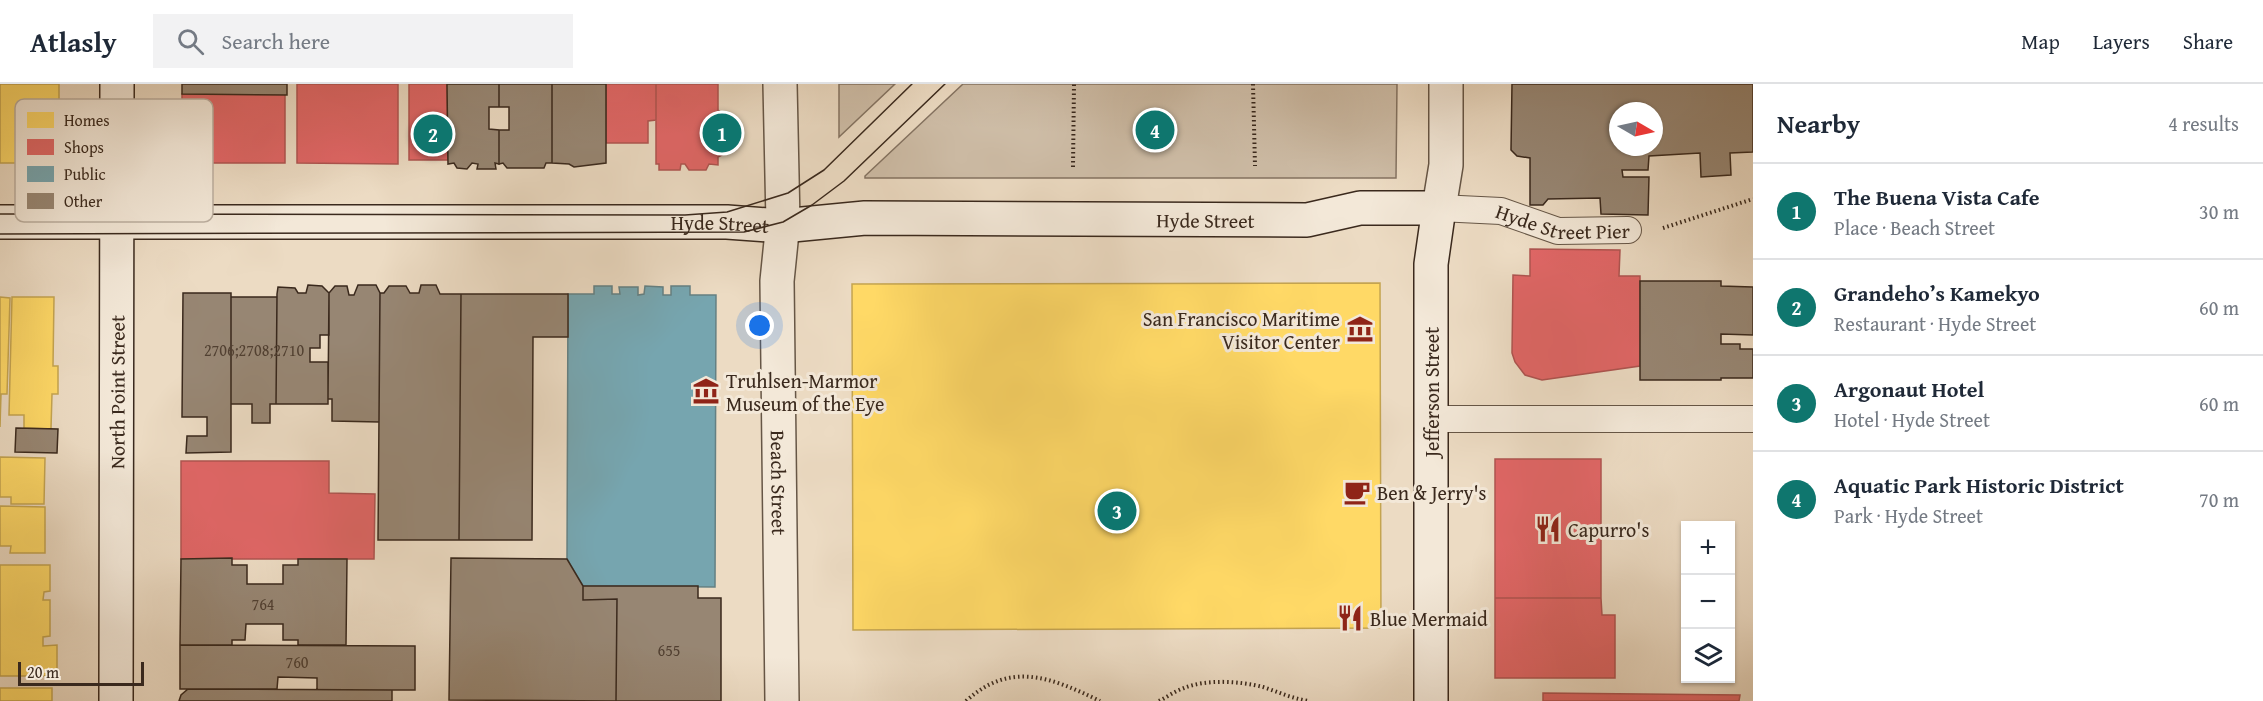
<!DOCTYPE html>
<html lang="en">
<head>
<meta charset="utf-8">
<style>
	:root { --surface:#fff; --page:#f2f2f3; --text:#1f2937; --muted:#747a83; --line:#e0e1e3; --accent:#0f766e }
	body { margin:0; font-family:"Gentium Book Plus",serif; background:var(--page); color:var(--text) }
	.controls { position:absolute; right:18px; bottom:18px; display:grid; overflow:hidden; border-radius:0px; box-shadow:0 2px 4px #0004 }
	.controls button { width:54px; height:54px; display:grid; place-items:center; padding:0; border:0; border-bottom:2px solid var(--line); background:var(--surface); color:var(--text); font:30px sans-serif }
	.compass { position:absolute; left:1609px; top:18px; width:54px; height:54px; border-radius:50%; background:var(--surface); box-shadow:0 2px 4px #0004; rotate:99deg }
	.scale { position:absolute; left:18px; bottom:15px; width:126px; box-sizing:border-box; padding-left:6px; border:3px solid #3a291d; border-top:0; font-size:16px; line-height:21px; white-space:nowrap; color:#3a291d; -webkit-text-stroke:4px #f3e8d8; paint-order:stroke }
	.you { position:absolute; left:760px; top:242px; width:21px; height:21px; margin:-15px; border:4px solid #fff; border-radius:50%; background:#1a73e8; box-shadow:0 0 0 9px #1a73e833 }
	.badge { display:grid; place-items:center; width:39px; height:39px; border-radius:50%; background:var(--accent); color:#fff; font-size:20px; font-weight:700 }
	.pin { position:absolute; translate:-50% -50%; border:3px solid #fff; box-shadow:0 2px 6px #0006 }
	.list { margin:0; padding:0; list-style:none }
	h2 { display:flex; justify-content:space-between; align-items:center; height:78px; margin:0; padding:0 24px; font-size:26px }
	h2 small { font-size:20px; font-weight:400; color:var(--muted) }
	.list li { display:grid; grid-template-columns:39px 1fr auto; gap:18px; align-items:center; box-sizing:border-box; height:96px; padding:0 24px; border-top:2px solid var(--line) }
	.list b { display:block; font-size:22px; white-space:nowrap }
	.list p { margin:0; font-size:20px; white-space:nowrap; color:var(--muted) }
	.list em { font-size:20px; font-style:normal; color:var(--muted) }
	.icon { flex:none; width:33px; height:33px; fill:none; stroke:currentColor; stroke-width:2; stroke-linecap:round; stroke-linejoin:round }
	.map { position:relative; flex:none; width:1753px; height:617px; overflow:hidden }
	header { display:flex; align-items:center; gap:36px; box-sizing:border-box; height:84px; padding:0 30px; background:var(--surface); border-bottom:2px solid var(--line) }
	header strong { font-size:28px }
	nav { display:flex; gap:33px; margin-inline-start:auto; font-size:21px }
	.search { width:420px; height:54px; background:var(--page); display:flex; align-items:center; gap:15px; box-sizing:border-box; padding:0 21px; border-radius:0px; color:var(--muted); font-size:22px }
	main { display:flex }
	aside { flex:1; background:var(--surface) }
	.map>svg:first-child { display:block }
	.green { fill:#cebda7; stroke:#847362; stroke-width:1.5 }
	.homes { fill:#ffd966; stroke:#c4a450; stroke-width:1.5 }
	.shops { fill:#e06666; stroke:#ae5450; stroke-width:1.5 }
	.public { fill:#76a5af; stroke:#648083; stroke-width:1.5 }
	.building { fill:#978673; stroke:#3a291d; stroke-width:1.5; fill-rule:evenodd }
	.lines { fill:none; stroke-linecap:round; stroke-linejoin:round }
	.lane-casing { stroke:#665646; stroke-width:28 }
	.street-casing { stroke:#665646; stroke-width:36 }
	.secondary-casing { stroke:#3a291d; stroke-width:36 }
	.path { stroke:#3a291d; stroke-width:4; stroke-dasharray:1.5 3; stroke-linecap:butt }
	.lane { stroke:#f3e8d8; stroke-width:26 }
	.street { stroke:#f3e8d8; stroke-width:33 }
	.secondary { stroke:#f3e8d8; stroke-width:33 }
	.tram { stroke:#3a291d; stroke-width:1.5 }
	.labels { text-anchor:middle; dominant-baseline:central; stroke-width:6; stroke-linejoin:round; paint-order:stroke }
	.number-label { font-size:16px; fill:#514032 }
	.street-label { font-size:20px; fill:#3a291d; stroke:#f3e8d8 }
	.poi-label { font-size:20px; fill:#3a291d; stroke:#f3e8d8; text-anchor:start }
	.key { fill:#f3e8d8; stroke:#bcafa0; stroke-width:1.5 }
	.key-label { font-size:16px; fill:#3a291d }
</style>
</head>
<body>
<header>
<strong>Atlasly</strong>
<div class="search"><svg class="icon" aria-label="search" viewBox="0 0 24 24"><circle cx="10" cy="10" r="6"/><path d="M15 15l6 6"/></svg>Search here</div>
<nav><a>Map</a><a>Layers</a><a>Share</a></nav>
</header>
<main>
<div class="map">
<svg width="1753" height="617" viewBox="0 0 1753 617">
	<rect width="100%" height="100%" fill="#ecdbc3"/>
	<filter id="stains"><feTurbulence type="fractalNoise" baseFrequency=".00333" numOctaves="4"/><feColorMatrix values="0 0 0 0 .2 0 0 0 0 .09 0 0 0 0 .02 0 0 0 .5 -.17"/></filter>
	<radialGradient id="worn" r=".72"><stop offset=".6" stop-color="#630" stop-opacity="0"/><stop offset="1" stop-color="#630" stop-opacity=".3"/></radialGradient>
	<path class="green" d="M839,0H895L839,53Z
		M963,0H1397L1396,94H865V92Z"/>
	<path class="homes" d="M0,0H59V79H0Z
		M1380,199L1381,544L853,546L852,200Z
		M0,213L10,214L7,310H1L0,343Z
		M12,213H54L53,282H58V310H52L51,345L24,344V331H9Z
		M0,373L45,374L44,420H11V413H0Z
		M0,422L45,423V469H10L11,462H0Z
		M0,481H50V507L44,508L43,516H50V552L43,553V562L57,561V592H0Z
		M0,604H52V617H0Z"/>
	<path class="shops" d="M297,0H398V80L297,79Z
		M409,0H447L448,76H409Z
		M606,0H656V36L648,37V59H606Z
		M656,0H718V26L722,29V71L718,73V81L709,80L706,86H689L685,80H681L680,86H659V80H656Z
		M182,10H285V79H182Z
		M1530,165L1620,166L1619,192H1640V282L1542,296L1525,291L1515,278L1512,269L1513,191L1530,192Z
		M1495,375H1601V514H1495Z
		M181,377H329V409L375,410L374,475H181Z
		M1495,514H1601L1602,531H1615V594H1495Z
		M1543,609L1740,611L1739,617H1543Z"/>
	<path class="public" d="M594,202H612V210H620L619,203H638V211L644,210L645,202L663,203V211H671V202H690V211H716L715,503L583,502L567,475L568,210H594Z"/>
	<path class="building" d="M182,0H287V11L182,10Z
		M447,0H499V23H489V45L499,46V80L495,79L496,85H477L478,80L472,79L467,85L457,84L454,79L448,80Z
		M499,0H552V79H546L544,84H507L503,79L499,80V46H509V23H499Z
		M552,0H606V79L574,83L569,80L552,79Z
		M1512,0H1753V68L1730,69L1731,91L1701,93L1700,69L1649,72L1648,86H1622L1623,93H1649L1648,131L1601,130L1600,114L1548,115L1543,121H1530V74L1517,72L1511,66ZM1618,27H1654V63H1618Z
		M1640,197H1721V202L1753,203V251L1721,250V260H1740V265H1753V294H1721V296H1640Z
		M308,201L322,202L329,209V251H320V264H310V278H328V320H276L277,210L278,203L295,204L298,209H306Z
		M358,201H376L380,209L379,338L332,337V315H328L329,209L335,202H347L349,211H354Z
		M421,201H436L440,210H461L459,456H378L380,209H384L389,202H406L410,209H419Z
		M183,209H231V368L186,369L187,352H207V333H182Z
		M461,210H568V253H533L532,456H459Z
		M231,213H277L276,320H270V339H252V320H231Z
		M16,344L58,345L57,369L15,368Z
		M232,474V481H247V500H283V481H298V475H347L346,561H298V556H283V540H246L245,556H232V561H180L181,475Z
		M451,474L567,475L583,502V516L617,515L616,617L449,616Z
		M583,502H698V514H721V617H616L617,515L583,516Z
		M180,561L415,562V606H317V594L278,593L277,605H180Z
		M188,605L392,606V617H179L181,611Z"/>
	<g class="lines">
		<g class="lane-casing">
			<g id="lane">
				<path id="s1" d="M1439,124L1501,127L1558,147L1628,146"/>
				<path d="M1432,335H1753"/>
			</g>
		</g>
		<g class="street-casing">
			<g id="street">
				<path id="s2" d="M780,0L783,138L777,197L782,617"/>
				<path d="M1439,124L1446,81V0"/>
			</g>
		</g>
		<g class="secondary-casing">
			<g id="secondary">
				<path id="s3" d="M0,138H727L782,142L865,134L1307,136L1360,124H1439L1431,180V617"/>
				<path id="s4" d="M116,617L117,0"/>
			</g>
		</g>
		<path class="path" d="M1253,0L1255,82
			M1073,83L1074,0
			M1663,144L1753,115
			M966,617C1011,576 1052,594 1100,617
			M1159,617C1167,613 1175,607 1184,604C1206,595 1240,597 1263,603C1278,608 1291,614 1308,617"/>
		<use href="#lane" class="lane"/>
		<use href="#street" class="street"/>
		<use href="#secondary" class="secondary"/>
		<path class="tram" d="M0,130L685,131L727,128L788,109L824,86L912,0
			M0,150L744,148L783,138L812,121L844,97L945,0"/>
	</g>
	<defs>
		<g id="museum-bare" transform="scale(2.07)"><path d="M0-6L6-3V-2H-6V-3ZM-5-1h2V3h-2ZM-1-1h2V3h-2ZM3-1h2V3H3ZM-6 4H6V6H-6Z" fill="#8f2418" stroke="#f3e8d8" stroke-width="2.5" paint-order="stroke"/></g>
		<g id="cafe-bare" transform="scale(2.07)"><path d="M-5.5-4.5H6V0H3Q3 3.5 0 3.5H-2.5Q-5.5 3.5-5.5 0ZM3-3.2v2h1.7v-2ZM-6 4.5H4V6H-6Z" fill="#8f2418" stroke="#f3e8d8" stroke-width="2.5" paint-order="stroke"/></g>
		<g id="restaurant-bare" transform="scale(2.07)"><path d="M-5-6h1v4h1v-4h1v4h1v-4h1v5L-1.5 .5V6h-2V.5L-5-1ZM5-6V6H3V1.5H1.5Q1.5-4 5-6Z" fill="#8f2418" stroke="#f3e8d8" stroke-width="2.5" paint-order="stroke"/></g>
	</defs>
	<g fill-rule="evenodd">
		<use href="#museum-bare" x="1360" y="245"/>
		<use href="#museum-bare" x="706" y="307"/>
		<use href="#cafe-bare" x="1357" y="408"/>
		<use href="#restaurant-bare" x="1548" y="445"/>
		<use href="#restaurant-bare" x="1350" y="534"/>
	</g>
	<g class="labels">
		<g class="number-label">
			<text x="254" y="266">2706;2708;2710</text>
			<text x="263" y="520">764</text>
			<text x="669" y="566">655</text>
			<text x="297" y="578">760</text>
		</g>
		<g class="street-label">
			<text stroke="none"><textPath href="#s3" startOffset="1206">Hyde Street</textPath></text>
			<text stroke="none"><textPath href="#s1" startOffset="126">Hyde Street Pier</textPath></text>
			<text stroke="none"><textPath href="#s3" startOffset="720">Hyde Street</textPath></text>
			<text stroke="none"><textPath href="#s4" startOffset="309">North Point Street</textPath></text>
			<text transform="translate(1431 308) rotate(-90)">Jefferson Street</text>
			<text stroke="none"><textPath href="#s2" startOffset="399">Beach Street</textPath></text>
		</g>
		<g class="poi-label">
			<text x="1340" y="234" text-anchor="end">San Francisco Maritime<tspan x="1340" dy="23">Visitor Center</tspan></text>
			<text x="726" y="296">Truhlsen-Marmor<tspan x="726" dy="23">Museum of the Eye</tspan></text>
			<text x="1377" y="408">Ben &amp; Jerry's</text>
			<text x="1568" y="445">Capurro's</text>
			<text x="1370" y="534">Blue Mermaid</text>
		</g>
	</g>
	<rect x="15" y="15" width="198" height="123" rx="9" class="key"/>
	<rect x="27" y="28" width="27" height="16" fill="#ffd966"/>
	<rect x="27" y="55" width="27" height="16" fill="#e06666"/>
	<rect x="27" y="82" width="27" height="16" fill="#76a5af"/>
	<rect x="27" y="109" width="27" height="16" fill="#978673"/>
	<g class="key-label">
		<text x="64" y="42">Homes</text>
		<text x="64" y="69">Shops</text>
		<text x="64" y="96">Public</text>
		<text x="64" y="123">Other</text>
	</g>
	<rect width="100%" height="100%" filter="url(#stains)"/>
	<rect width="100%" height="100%" fill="url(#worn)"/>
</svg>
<div class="controls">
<button>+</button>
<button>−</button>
<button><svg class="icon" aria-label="layers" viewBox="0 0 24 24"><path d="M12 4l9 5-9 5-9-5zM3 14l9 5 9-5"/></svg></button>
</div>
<svg class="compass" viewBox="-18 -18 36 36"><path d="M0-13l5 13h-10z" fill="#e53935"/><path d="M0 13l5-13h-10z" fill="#747a83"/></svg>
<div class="scale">20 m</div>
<div class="you"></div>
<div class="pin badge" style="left:722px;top:49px">1</div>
<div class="pin badge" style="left:433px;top:50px">2</div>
<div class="pin badge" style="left:1117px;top:427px">3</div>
<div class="pin badge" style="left:1155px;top:46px">4</div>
</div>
<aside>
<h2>Nearby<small>4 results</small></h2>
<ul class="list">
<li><span class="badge">1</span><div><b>The Buena Vista Cafe</b><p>Place · Beach Street</p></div><em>30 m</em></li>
<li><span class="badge">2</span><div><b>Grandeho’s Kamekyo</b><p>Restaurant · Hyde Street</p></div><em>60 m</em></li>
<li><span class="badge">3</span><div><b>Argonaut Hotel</b><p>Hotel · Hyde Street</p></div><em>60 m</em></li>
<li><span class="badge">4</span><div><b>Aquatic Park Historic District</b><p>Park · Hyde Street</p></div><em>70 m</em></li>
</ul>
</aside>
</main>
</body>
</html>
